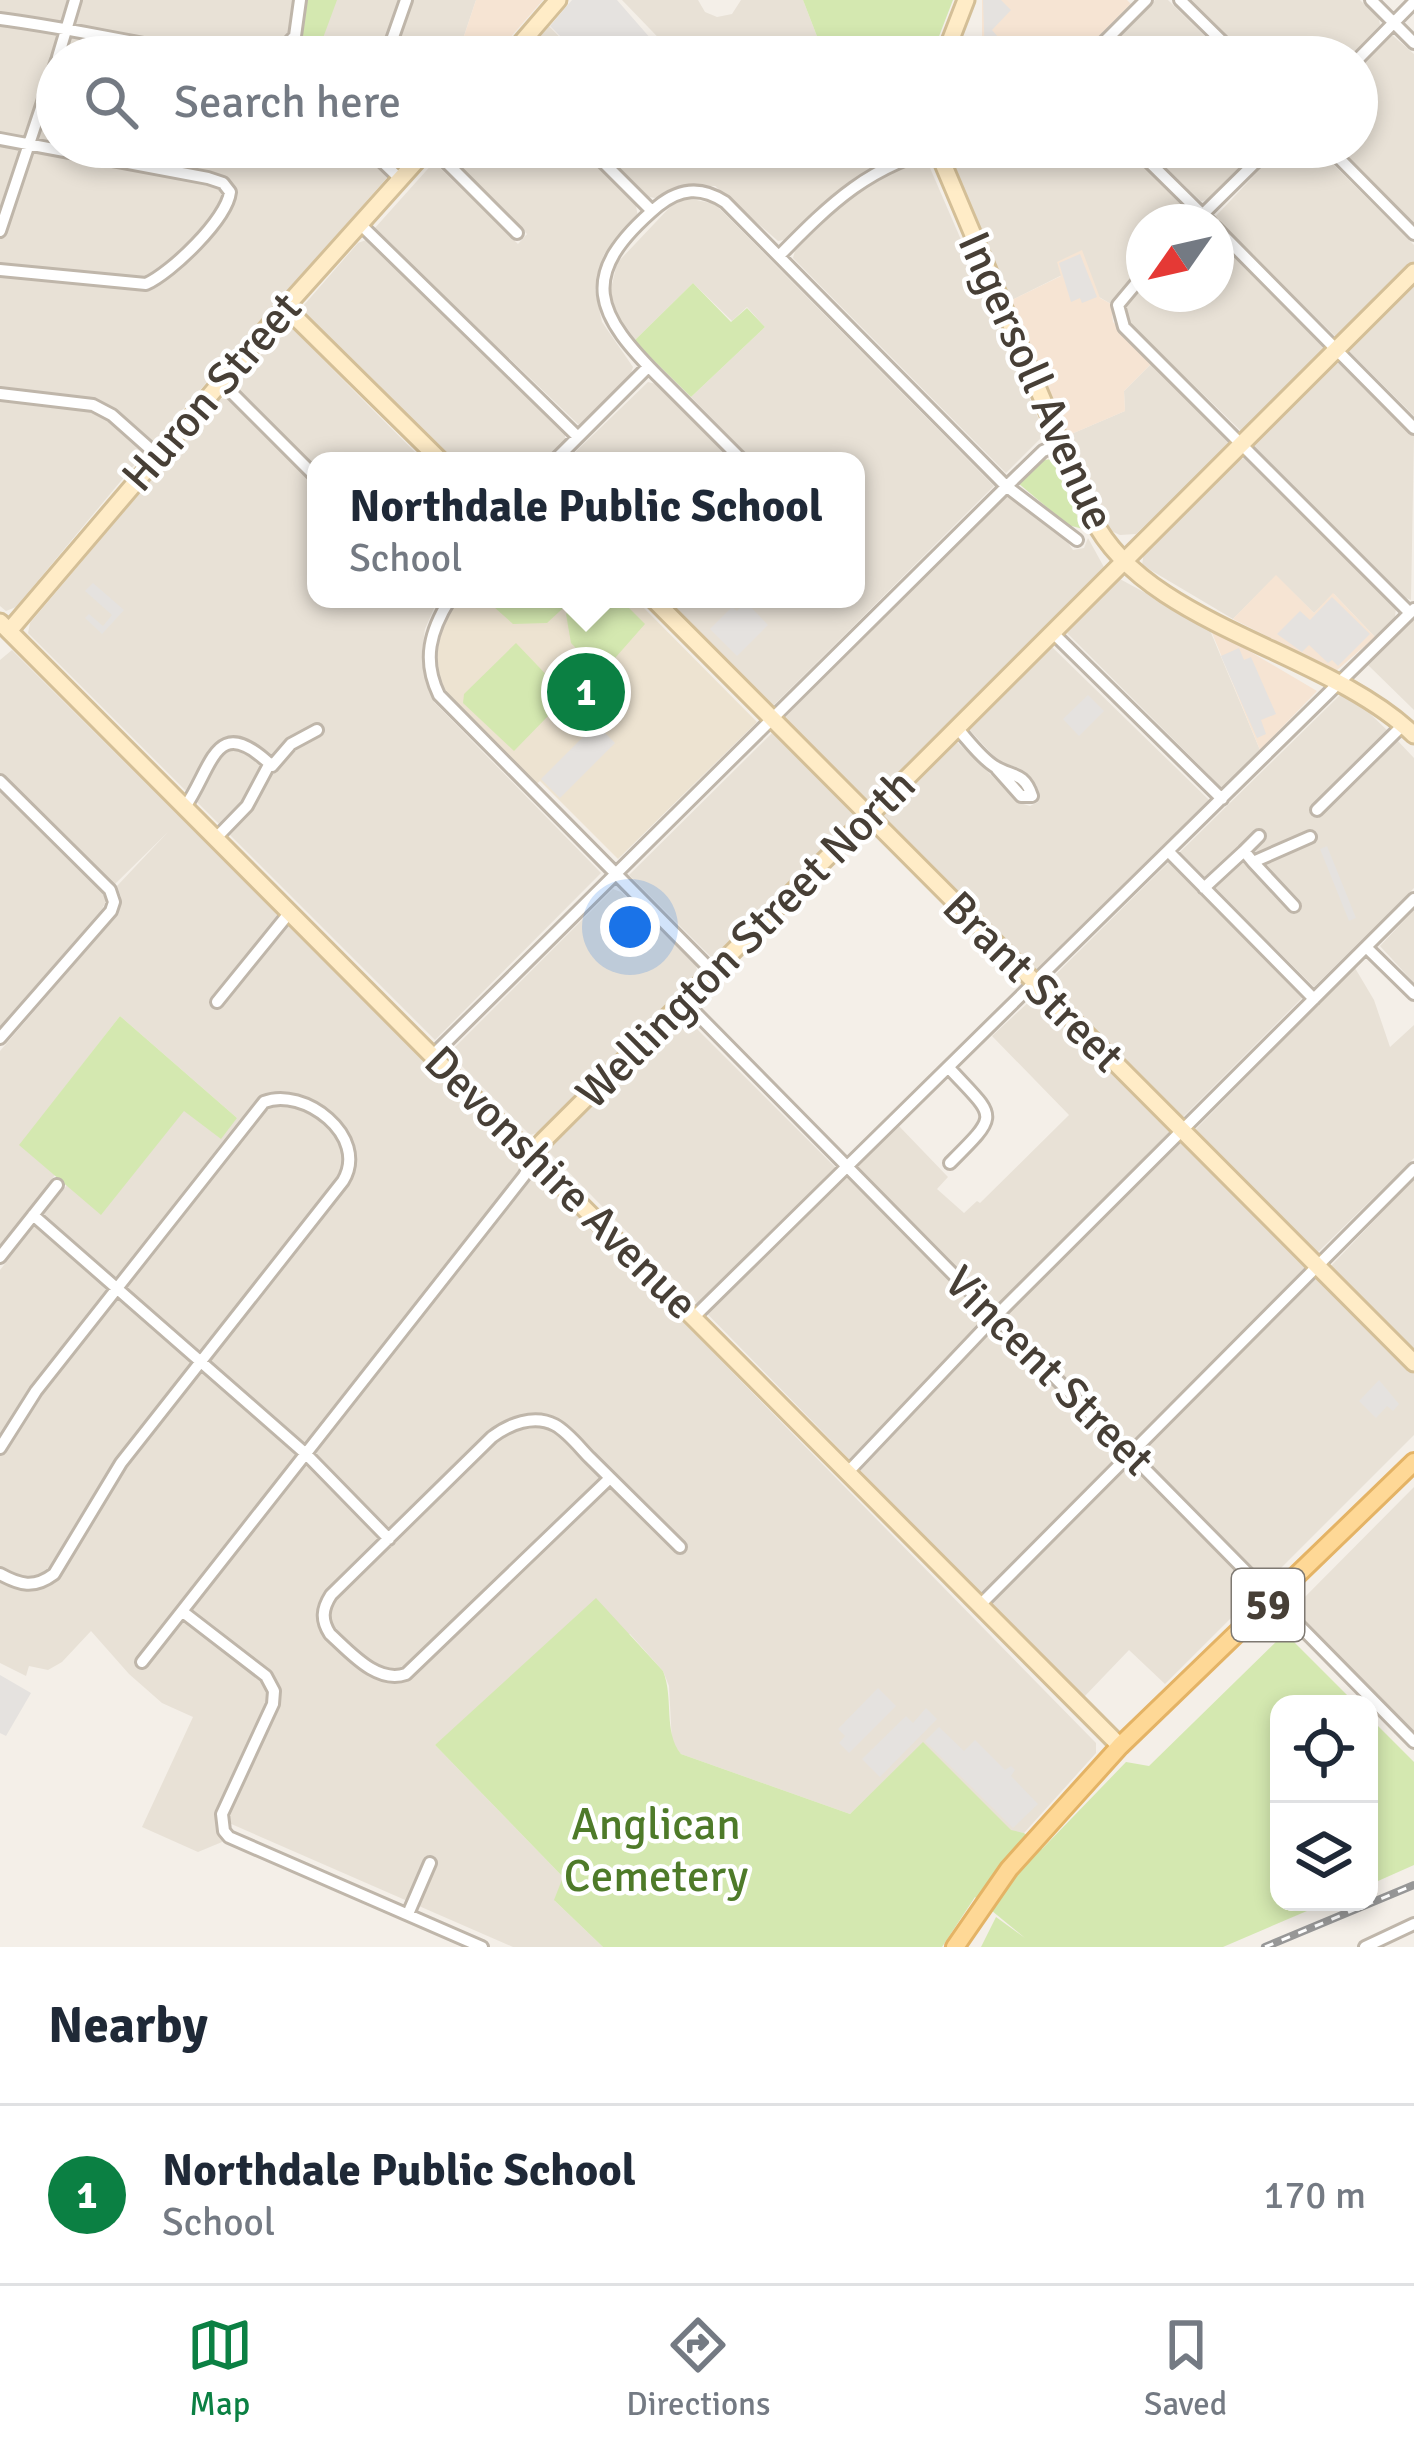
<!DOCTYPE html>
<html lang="en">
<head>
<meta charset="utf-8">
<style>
	:root { --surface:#fff; --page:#f2f2f3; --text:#1f2937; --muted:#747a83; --line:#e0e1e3; --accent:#0b8043 }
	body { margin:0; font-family:Signika,sans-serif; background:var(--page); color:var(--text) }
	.controls { position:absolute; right:36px; bottom:36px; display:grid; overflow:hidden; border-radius:24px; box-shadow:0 6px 18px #0003 }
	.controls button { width:108px; height:108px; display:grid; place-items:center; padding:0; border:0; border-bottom:3px solid var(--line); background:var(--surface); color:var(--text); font:60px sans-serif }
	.compass { position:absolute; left:1126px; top:204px; width:108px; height:108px; border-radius:50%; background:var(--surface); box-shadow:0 6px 18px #0003; rotate:236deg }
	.you { position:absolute; left:630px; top:927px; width:42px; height:42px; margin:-30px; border:9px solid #fff; border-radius:50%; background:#1a73e8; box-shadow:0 0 0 18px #1a73e833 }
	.badge { display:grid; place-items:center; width:78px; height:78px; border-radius:50%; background:var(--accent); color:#fff; font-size:39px; font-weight:700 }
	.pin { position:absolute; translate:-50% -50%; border:6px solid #fff; box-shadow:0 3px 12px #0006 }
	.popup { position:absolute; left:307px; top:452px; width:558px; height:156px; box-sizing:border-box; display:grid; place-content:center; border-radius:24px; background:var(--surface); filter:drop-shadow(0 3px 9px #0005); font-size:39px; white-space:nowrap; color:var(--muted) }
	.popup b { font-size:45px; color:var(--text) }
	.popup::after { content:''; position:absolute; left:50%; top:100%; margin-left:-24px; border:24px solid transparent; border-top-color:var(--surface) }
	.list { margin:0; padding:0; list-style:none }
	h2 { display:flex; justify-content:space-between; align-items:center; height:156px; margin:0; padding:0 48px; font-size:51px }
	h2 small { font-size:39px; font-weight:400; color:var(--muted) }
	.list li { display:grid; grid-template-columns:78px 1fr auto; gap:36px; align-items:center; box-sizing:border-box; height:180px; padding:0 48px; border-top:3px solid var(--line) }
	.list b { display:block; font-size:45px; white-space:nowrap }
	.list p { margin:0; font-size:39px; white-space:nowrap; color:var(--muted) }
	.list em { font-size:39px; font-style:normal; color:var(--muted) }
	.icon { flex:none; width:66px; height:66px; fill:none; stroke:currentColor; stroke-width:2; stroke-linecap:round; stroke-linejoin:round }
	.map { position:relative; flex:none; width:1414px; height:1947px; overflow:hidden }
	.search { position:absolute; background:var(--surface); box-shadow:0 6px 18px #0003; left:36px; right:36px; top:36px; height:132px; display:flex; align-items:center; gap:30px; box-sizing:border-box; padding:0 42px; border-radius:66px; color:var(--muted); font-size:45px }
	.sheet { height:336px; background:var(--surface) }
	nav { display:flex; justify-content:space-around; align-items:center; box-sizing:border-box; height:168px; border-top:3px solid var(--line); background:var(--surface); font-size:33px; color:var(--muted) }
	nav a { display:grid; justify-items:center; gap:6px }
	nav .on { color:var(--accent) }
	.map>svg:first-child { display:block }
	.residential { fill:#e8e1d6 }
	.commercial { fill:#f6e4d3 }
	.education { fill:#ede3d1 }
	.green { fill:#d4e8b0 }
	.parking { fill:#e5e2df }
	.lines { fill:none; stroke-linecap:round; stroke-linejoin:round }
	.street-casing { stroke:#bfb6aa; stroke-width:16 }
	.secondary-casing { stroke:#d4bf97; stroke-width:21 }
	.primary-casing { stroke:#e4b365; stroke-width:22 }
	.street { stroke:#fff; stroke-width:10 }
	.secondary { stroke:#ffecc7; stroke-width:15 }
	.primary { stroke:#fed896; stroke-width:16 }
	.rail-casing { stroke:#979797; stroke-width:8 }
	.rail { stroke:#fff; stroke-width:3; stroke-dasharray:9; stroke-linecap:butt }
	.labels { text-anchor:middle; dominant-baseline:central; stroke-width:9; stroke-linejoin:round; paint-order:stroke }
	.shield { fill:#fff; stroke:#7e7972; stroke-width:3 }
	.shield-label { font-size:42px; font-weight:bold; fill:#473f36 }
	.street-label { font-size:45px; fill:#473f36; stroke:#fff }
	.park-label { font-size:45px; fill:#4e7a29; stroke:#fff }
</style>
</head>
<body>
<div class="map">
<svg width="1414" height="1947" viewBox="0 0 1414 1947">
	<rect width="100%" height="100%" fill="#f4efe8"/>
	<path class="residential" d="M0,0H476L457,57H57V147H414L140,458L16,607L6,611L0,606Z
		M622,0H698L705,12L717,17L732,14L741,0H803L825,57H677Z
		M1155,0H1168L1226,57H1099Z
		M1188,0H1360L1379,19L1380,25L1350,57H1246Z
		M549,26L579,57H523Z
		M1392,35L1414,54V225L1335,147H1357V70Z
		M445,147H577L636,206L638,217L604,254L595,290L602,322L633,367L630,376L579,425L374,229L434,162L518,244L527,234L446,153Z
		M598,147H862L871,169L834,195L789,239L778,241L715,186L680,185L655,198L649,197Z
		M981,147H1123L1184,207L1190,218L1187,222H1144V265L1111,304L1062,275L1010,301L950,161L954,153Z
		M1144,147H1260L1207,200L1201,201Z
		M1281,147H1316L1414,245V261L1336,337L1214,218Z
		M927,161L1045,434L1006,473L793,258L795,251L844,202L892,172Z
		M687,198L715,204L994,486L773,706L661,599H856V461H754L691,397L765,327L747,307L732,321L693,283L634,341L621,326L610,293L617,263L671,206Z
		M1216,239L1324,348L1241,431L1133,326L1124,310L1144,285V294H1216Z
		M366,240L565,433V440L544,461H453L303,312L304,305L358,243Z
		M1414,282V416L1349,351L1351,345Z
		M289,325L368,405L424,461H316V468L237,390V380Z
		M1153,362L1229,439L1228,446L1136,534L1120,535L1111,531L1069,435L1125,411L1124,391Z
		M1339,362L1414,436L1411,600L1404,597L1254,448L1256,440L1331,364Z
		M648,382L656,384L733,461H566Z
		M226,398L316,487V599H438L425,629L422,651L423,670L434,702L601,873L435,1040L28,633L30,623L144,488L220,399Z
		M1244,458L1396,608L1395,617L1375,637L1334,594L1314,613L1276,576L1233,619L1142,565L1144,552L1235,461Z
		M1007,496L1064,537L1073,550L1084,548L1088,538L1105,569L866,805L784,722L785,717Z
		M1120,579L1209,628L1260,750L1222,788L1067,633Z
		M1414,619V710L1368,665Z
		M1051,646L1209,800L1036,970L885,824L883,812L956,741L1020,803L1030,806L1038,802L1037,786L1019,768L999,762L968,728Z
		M12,650L538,1174L1096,1743V1753L1024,1833L1011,1831L923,1743L850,1814L681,1754L672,1743L669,1686L663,1671L630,1634L435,1745L563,1877L555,1901L603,1947H513L229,1823L222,1842L198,1852L142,1827L193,1717L162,1703L129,1674L91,1631L62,1662L48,1670L29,1666L26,1676L0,1663V1270L67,1185L101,1214L184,1110L237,1118L120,1016L20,1145L55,1175L0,1244V1051L119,913L121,897L117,886L168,832L115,884L102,909L0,1027V660Z
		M1340,695L1359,703L1391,734L1312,809L1318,818L1396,739L1414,758V888L1314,987L1180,852Z
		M772,733L856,816L712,958L629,875Z
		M1169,862L1302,998L1181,1119L1047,983Z
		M613,889L621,892L696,966L698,974L539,1132L530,1135L449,1053Z
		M1414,910V983L1380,946Z
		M1355,968L1374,1000L1390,1047L1414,1025V1158L1316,1254L1193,1132Z
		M1035,996L1414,1374V1435L1165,1684L1129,1650L1083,1698L548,1151L589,1104L683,1015L846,1178L898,1125L948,1177L937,1189L964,1213L977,1201L980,1203L1069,1115L992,1036Z
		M1414,1179V1356L1329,1268Z
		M1414,1487V1735L1290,1612Z"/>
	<path class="commercial" d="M476,0H543L493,57H457Z
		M982,0H1127L1131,4L1078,57H982Z
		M1082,250L1100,298L1111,304L1113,322L1153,362L1124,391L1125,411L1069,435L1010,301L1061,276L1057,262Z
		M1276,575L1314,613L1333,593L1375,637L1336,671L1233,619Z
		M1210,628L1317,691L1260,750Z"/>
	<path class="education" d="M458,599H635L757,722L618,859L540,781L534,786L448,697L438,677L435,649L442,624Z"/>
	<path class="green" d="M307,0H337L316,57H289L302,38Z
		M803,0H953L931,57H825Z
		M862,147H921L871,169Z
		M693,283L731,322L747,308L765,327L691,397L634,341Z
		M1052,459L1083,529L1068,525L1018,483L1038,461Z
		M485,599H573L547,623L513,624Z
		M579,599H620L645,624L601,674L571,643L566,614Z
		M516,643L558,687L550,714L514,751L463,703L464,694Z
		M120,1016L237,1118L221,1139L184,1111L101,1215L19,1145Z
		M596,1598L663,1671C674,1698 663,1732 681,1754L850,1814L923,1742L1011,1830L1024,1833L1042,1849L1126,1762L1149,1766L1285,1633L1356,1704H1279V1902H1328L1223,1947H981L996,1917L1025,1938L975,1897L942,1947H603L554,1900L563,1877L435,1745Z
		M1369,1717L1414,1762V1865L1369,1885Z"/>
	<path class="parking" d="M572,0H617L651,39L654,57H581L550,26Z
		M983,0H1001L1011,10L992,30L1010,51L1014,48L1025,57H985Z
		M1080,254L1097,297L1082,303L1080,298L1071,302L1059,263Z
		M93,583L124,610L102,634L85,618L89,614L103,626L112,615L85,591Z
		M1332,597L1370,634L1338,666L1332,660L1328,663L1309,645L1302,652L1277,634L1300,611L1310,620Z
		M746,602L768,625L737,656L710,629L732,607L737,611Z
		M1239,648L1244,660L1251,657L1276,714L1261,720L1266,734L1257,738L1221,656Z
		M1088,695L1104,711L1079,736L1063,719Z
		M596,724L615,743L560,798L541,779Z
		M1327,846L1356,918L1349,921L1320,849Z
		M1379,1380L1399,1404L1393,1411L1387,1406L1376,1418L1359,1401Z
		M0,1675L31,1693L6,1736L0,1733Z
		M878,1688L896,1706L849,1753L839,1743L845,1736L838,1729Z
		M926,1708L937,1719L880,1777L862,1759L906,1716L913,1723Z
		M939,1727L964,1751L975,1740L1005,1770L1011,1766L1015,1770L1011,1776L1038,1804L1013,1828L925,1741Z"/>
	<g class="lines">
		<g class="street-casing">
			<path id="street" d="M1180,0L1238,57
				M1371,0L1414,43
				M0,19C81,29 159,51 241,57
				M58,57L75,0
				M275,57L295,36L300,0
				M386,57L406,0
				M1089,57L1146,0
				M1357,60L1414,2
				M0,139L208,178L223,183L230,192C227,219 171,273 146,284L0,270
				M367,147L400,179
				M431,147L517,233
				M588,147L652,211
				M1134,147L1210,222
				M1328,147L1414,234
				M1195,222L1271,147
				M360,224L578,437
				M1216,228L1414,428
				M0,231L57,60
				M779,256C831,203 870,164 946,147
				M1144,274L1118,305L1124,327L1410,613
				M221,382L316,477
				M0,394L93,405L112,415L157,455
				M554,461L648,367
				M743,461C716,434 690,408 663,381C595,314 575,276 658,206C680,188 701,186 725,202L1006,486L1077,540
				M450,599C430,631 422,660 439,695L712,971
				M1053,633L1222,799
				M957,728C968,740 980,757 994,766C1011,777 1024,771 1032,796H1021L997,769
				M0,781L110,890L114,902L111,911L0,1038
				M185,807C213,767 215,711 272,766L291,744L317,730
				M1317,810L1403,725
				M216,838L247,806L270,763
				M1244,851L1259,836
				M1169,852L1314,999
				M1253,862L1294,906
				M1204,888L1244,851L1253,862L1310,837
				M1366,947L1414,994
				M683,1000L1414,1742
				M217,1002L290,912
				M433,1055L1011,482L1043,451L1061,444
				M949,1068C996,1119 1001,1112 950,1163
				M33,1215L306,1454L389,1539
				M0,1257L57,1185
				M695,1316L1414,609
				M0,1448L36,1391L264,1102C303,1086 370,1136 343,1181L121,1463L54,1574C34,1589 20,1585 0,1574
				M848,1472L995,1317L1414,899
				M610,1478L406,1674C377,1684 351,1653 330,1634C321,1620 322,1609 331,1595L492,1437C509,1424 534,1414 555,1425C568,1432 580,1448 590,1458C620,1488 650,1517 680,1547
				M980,1605L1414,1169
				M183,1612L266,1676L274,1691L273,1704L222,1814L224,1831L229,1837L482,1947
				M142,1662L524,1176L535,1157
				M408,1914L430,1863
				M1365,1947L1414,1924"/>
		</g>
		<g class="secondary-casing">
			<path id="secondary" d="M509,57L558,0
				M944,57L966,0
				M936,147L1092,517C1145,626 1326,650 1414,735
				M285,307L441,461
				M653,599L1414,1363
				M0,622L1120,1746
				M9,631L274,320L429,147
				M535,1157L542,1142L1414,272"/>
		</g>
		<g class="primary-casing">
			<path id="primary" d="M955,1947L1009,1869L1120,1746L1414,1462"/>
		</g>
		<use href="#street" class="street"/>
		<use href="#secondary" class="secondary"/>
		<use href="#primary" class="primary"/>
		<g class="rail-casing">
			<path id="rail" d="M1265,1947L1414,1885"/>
		</g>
		<use href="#rail" class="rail"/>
	</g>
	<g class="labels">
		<rect class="shield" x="1232" y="1569" width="72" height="72" rx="9"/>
		<g class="shield-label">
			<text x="1268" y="1605">59</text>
		</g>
		<g class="street-label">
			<text transform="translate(1036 381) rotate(66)">Ingersoll Avenue</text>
			<text transform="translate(212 392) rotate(-49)">Huron Street</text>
			<text transform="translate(746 939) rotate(-45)">Wellington Street North</text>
			<text transform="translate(1033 982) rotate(45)">Brant Street</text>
			<text transform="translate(561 1183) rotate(45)">Devonshire Avenue</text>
			<text transform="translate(1049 1371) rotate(45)">Vincent Street</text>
		</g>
		<g class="park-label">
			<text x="656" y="1824">Anglican<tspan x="656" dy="52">Cemetery</tspan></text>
		</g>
	</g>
</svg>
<div class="controls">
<button><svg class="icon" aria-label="locate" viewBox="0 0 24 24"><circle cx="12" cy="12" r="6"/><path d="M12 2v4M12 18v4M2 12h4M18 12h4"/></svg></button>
<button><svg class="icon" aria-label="layers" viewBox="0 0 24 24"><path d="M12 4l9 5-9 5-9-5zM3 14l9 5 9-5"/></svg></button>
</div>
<svg class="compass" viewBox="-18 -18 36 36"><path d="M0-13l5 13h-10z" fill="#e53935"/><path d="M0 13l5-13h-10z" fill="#747a83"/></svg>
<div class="you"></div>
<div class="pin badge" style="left:586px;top:692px">1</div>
<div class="popup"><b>Northdale Public School</b>School</div>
<div class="search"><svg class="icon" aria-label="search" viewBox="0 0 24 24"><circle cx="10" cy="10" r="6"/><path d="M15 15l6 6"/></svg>Search here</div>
</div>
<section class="sheet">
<h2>Nearby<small></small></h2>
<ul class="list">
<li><span class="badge">1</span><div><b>Northdale Public School</b><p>School</p></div><em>170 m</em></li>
</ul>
</section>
<nav>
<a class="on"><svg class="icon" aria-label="map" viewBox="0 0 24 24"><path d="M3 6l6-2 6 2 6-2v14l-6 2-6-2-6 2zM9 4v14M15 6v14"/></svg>Map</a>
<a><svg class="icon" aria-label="directions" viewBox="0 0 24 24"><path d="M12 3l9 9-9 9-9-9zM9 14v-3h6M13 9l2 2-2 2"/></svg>Directions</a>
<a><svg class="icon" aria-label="saved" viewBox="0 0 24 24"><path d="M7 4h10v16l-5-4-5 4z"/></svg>Saved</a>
</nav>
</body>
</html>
